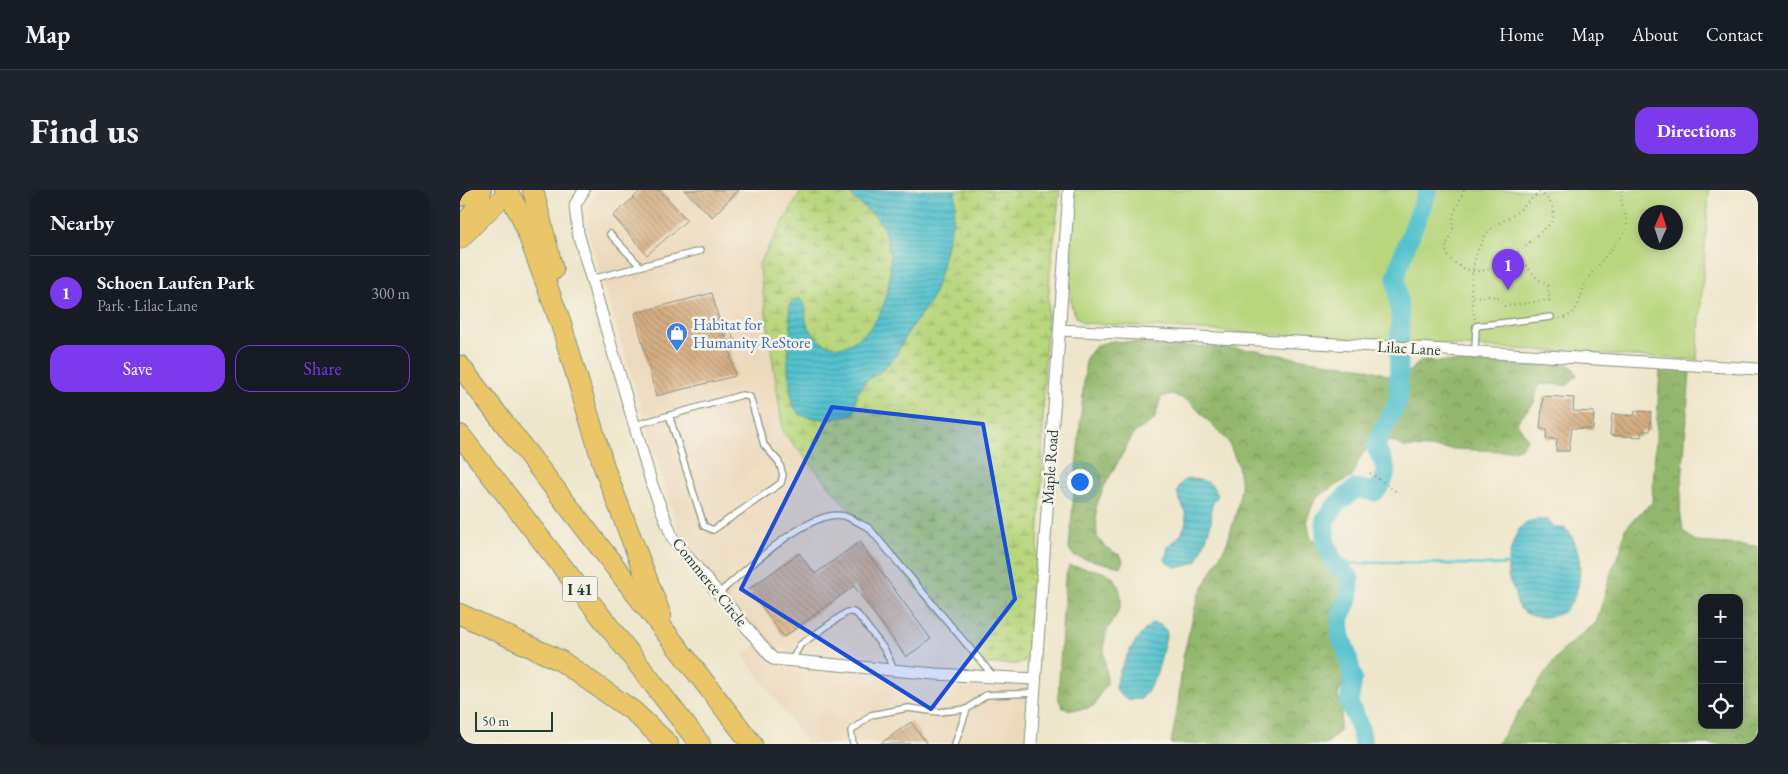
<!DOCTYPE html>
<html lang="en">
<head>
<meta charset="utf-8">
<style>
	:root { --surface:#171b24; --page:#20242c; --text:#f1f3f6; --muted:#9ea1a6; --line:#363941; --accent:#7c3aed }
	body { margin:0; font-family:"EB Garamond",serif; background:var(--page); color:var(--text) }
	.controls { position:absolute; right:15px; bottom:15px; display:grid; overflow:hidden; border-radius:10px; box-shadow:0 2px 12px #0003 }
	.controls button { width:45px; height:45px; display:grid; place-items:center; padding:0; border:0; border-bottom:1px solid var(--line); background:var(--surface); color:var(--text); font:25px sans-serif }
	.compass { position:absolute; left:1178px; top:15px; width:45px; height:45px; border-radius:50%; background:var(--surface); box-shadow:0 2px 12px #0003; rotate:3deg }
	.scale { position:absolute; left:15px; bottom:12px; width:78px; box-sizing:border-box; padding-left:5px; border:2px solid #1f3d34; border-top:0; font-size:14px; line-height:18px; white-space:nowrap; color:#1f3d34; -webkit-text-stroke:4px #f7f3e8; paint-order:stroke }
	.you { position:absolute; left:619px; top:291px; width:18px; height:18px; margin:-12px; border:4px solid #fff; border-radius:50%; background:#1a73e8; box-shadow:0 0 0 8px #1a73e833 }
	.badge { display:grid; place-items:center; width:32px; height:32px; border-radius:50%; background:var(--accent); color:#fff; font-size:16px; font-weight:700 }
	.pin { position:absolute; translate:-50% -41px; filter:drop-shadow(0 1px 2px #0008) }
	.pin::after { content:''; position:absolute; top:26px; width:18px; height:15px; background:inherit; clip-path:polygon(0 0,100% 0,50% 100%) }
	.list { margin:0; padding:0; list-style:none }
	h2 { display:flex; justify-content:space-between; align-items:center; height:65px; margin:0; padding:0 20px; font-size:21px }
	h2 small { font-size:16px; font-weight:400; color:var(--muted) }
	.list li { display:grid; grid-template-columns:32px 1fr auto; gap:15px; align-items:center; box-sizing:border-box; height:75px; padding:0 20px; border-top:1px solid var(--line) }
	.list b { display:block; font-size:19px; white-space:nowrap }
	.list p { margin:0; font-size:16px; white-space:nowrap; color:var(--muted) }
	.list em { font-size:16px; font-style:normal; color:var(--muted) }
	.actions { display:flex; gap:10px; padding:15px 20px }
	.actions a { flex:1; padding:11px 0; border:1px solid var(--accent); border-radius:15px; text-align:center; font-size:18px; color:var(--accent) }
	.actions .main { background:var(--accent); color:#fff }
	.icon { flex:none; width:28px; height:28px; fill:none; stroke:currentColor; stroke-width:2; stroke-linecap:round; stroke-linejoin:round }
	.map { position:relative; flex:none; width:1298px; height:554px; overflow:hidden; border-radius:15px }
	header { display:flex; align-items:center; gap:30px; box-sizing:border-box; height:70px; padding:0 25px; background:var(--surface); border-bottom:1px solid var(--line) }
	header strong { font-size:24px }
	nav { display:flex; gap:28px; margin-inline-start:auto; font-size:18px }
	.intro { display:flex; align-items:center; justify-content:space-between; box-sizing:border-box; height:120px; padding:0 30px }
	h1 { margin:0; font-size:35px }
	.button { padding:12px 22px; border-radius:15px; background:var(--accent); color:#fff; font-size:18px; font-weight:700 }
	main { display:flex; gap:30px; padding:0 30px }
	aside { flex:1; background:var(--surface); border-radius:15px; box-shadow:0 2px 12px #0003 }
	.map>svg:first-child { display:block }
	.built { fill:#ecd8ba }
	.forest { fill:url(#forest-crowns); stroke:#587a50; fill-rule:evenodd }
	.wetland { fill:url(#wetland-marsh); stroke:#6c8a58 }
	.green { fill:#b8d67d; stroke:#6c8a58; fill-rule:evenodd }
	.water { fill:url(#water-rules); stroke:#3a8081 }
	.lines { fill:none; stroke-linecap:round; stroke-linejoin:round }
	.stream { stroke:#55c2ce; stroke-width:3 }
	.river { stroke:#55c2ce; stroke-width:19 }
	.building { fill:url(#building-back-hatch) }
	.lane-casing { stroke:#869280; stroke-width:8 }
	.street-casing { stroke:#869280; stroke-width:13 }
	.primary-casing { stroke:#869280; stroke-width:19 }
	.highway-casing { stroke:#869280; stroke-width:22 }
	.path { stroke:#869280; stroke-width:2; stroke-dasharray:1 4; stroke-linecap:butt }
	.lane { stroke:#fff; stroke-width:5.5 }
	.street { stroke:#fff; stroke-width:11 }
	.primary { stroke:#ebc669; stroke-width:18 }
	.highway { stroke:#ebc669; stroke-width:20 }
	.marked { fill:#1d4ed8; fill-opacity:0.2; stroke:#1d4ed8; stroke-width:4; stroke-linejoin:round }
	.labels { text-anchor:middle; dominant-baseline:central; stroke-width:5; stroke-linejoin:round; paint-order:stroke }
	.shield { fill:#f7f3e8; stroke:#60746a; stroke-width:1 }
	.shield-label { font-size:15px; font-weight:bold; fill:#1f3d34 }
	.shop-label { font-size:16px; fill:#366cbe; stroke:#f7f3e8; text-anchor:start }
	.street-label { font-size:16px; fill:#1f3d34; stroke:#f7f3e8 }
</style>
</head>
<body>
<header>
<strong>Map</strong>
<nav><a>Home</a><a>Map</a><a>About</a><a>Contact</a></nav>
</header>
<div class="intro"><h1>Find us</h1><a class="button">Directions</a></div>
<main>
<aside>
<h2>Nearby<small></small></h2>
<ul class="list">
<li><span class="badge">1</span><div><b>Schoen Laufen Park</b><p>Park · Lilac Lane</p></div><em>300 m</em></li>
</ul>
<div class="actions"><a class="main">Save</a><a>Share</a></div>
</aside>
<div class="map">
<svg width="1298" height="554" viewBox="0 0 1298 554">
	<defs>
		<pattern id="forest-crowns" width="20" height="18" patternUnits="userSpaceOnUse" patternTransform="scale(1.25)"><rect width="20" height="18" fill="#92b76c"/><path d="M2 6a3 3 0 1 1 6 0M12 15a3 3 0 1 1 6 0" fill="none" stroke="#77965a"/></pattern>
		<pattern id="wetland-marsh" width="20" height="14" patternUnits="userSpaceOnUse" patternTransform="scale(1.25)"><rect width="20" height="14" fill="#b8d67d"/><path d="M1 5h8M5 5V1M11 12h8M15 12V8" fill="none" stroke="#95af67"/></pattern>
		<pattern id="water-rules" width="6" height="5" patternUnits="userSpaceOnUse" patternTransform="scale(1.25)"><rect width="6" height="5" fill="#55c2ce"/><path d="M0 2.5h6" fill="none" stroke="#469fa8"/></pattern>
		<pattern id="building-back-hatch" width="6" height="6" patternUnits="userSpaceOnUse" patternTransform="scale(1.25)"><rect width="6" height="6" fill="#d5ad81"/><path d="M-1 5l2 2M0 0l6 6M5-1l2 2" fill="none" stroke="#ac8e6a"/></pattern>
	</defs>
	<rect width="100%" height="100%" fill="#f7f3e8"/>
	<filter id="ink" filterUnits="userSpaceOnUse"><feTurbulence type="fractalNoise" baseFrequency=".02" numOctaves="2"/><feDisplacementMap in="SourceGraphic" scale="10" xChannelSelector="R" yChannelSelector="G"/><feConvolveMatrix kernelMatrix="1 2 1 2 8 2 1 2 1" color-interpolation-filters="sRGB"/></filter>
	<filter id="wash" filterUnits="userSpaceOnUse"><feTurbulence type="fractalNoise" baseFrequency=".0096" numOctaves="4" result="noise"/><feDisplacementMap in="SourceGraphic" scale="20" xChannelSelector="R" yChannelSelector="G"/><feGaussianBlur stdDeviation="1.12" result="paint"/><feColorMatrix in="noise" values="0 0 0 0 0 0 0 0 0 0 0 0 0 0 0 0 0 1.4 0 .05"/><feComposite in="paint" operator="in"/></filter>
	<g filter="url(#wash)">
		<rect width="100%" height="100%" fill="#eee6cb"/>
		<path class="built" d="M137,0H342L299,74L422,335L529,484L571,486L566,554H348L283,465L298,453L226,357L218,339L130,50L128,35L129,17Z"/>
		<path class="forest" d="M652,151L797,160L829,167L905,178L930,186L945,185L961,171L1108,175L1113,178L1117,185L1108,195L1081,194C1073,204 1078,205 1073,214C1068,222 1061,224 1057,233L1067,248C1064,260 1053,260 1043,261L945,257L931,251L910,254L899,269L892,287L872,297L855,309L847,329L850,346L877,382L883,400L871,422L872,441L878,453L886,486L878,505L882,521L879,541L867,554H711L718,514L723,467L738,407L767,353L776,324L781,298L778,275L768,251L729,211L712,204L701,207L694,230L674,243L644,297L636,316L637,347L645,357L661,366L663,371L660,377L614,366L609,359L626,168L637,155Z
			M1200,180L1230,181L1220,320L1223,341L1236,352L1298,356V554H1037L1089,478L1106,457L1136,433L1152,380L1161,359L1165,339L1180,323L1192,313ZM1242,408H1279V535H1242Z
			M609,376C617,376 644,381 650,385C658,390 662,404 661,413C659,426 647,434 645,448C642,462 647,479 647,494L639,505L635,515C624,520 616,521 603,518L598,508L605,388Z"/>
		<path class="wetland" d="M342,0H600L590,83L584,187L582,289L571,463L568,469L558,474H522L323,242L299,74Z"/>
		<path class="green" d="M613,0H1249L1237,170L623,133L617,128L612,118L610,103L609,60ZM1186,22H1216V52H1186Z"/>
		<path class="water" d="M388,0H495V15L492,33L479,88L471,110L446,145L435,167L421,181L406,191L397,204L394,223C375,231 360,230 340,225L332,214L328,177V162L331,142L329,115L338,108C348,114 345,122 346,131C348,139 356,148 362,152C379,161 390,156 403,145C432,122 437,67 422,35C414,20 395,15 388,0Z
			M727,288C744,291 751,289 758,306C747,317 754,324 750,336C747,348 742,360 737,371C724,377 717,381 705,371L708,356C717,351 727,338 726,327C725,311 707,304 727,288Z
			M1088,330C1093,337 1097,339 1105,338C1125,356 1125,405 1103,422C1096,426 1088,427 1081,427C1073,427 1065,424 1060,418C1056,413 1056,407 1054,400C1052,395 1049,391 1048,386C1047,372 1053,340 1066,333C1072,329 1081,330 1088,330Z
			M692,433L701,435L707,442C701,466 699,490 681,509C667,510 662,510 655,496C662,472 673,450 692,433Z"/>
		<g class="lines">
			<path class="stream" d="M874,372L902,374L912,372L1031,375L1049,374"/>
			<path class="river" d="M903,554L900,538L889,513L893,489L887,463L880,444L881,425L889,408L890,388L874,372L865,351V330L877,314L896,298L915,302C931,284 927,278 916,258L921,243L938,212L940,128L936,88L942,67L968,0"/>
		</g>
		<g id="blocks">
			<path class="building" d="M182,0H200L227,30L187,65L153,26Z
				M224,0H279L252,27Z
				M252,103L263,146L272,144L275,158L269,159L275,186L196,206L175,123Z
				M1083,206L1114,208L1113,221L1134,222L1133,239L1112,238L1109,261H1096L1097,249H1086L1087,239H1080Z
				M1175,221L1191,222L1190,241H1182L1181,247L1150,245L1152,224L1174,226Z
				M399,352L471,449L446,467L394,396L324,447L289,399L339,363L355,384Z
				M451,532L467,554H420Z"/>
		</g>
	</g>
	<g filter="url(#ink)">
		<use href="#blocks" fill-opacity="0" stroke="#869280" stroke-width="1"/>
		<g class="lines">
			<g class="lane-casing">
				<path id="lane" d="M150,44L180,76
					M132,89L240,61
					M1015,162L1016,136L1091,127
					M175,235L282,205L290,207L304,255L319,272L323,285L321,293L253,340L244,336L209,225
					M259,403C284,382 350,317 384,326C393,329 401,334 409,338L534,487
					M332,470L340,455L387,422H393L398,425L425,460L434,480
					M393,554L391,541L411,525L448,518L479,522L507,519
					M495,554L507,519L526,505L574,503"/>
			</g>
			<g class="street-casing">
				<path id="street" d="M124,0L115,15L118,43L192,295L213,349L313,469L475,484L575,489
					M600,140L954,158L1298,179
					M571,554L609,0"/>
			</g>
			<g class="primary-casing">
				<path id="primary" d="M0,50L50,0"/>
			</g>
			<g class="highway-casing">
				<path id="highway" d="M45,0L48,2L62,28L101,134L145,280L201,426
					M73,0L93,80
					M0,6L3,0
					M0,38C11,27 20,16 21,0
					M0,176L292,554
					M0,245L240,554
					M0,424L101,471L173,521L208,554"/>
			</g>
			<path class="path" d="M1004,0L993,26V39L986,55V64C1022,107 1061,58 1090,34C1099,22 1090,10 1080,2
				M1056,64L1077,88L1088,96L1090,111
				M1013,107C1025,106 1039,103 1044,116L1090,110
				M1099,128C1122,127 1119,104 1127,89L1166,41C1170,25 1158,16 1162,0
				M1015,129C1008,101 1010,63 1030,40C1036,34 1046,30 1053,25C1063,18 1072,8 1082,0
				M910,283L937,302"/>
			<use href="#lane" class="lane"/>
			<use href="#street" class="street"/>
			<use href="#primary" class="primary"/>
			<use href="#highway" class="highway"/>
		</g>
	</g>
	<path class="marked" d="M372,217L523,234L555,409L471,519L281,399Z"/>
	<defs>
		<g id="shop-pin" transform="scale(1.125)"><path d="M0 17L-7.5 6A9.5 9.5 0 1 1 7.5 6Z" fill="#3f7fe0" stroke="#f7f3e8"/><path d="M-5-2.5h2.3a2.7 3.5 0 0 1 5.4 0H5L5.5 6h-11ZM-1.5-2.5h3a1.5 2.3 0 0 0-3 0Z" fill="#fff"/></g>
	</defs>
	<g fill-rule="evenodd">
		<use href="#shop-pin" x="217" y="143"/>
	</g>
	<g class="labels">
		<rect class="shield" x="102.5" y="386.5" width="35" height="25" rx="4"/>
		<g class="shield-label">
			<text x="120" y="399">I 41</text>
		</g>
		<g class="shop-label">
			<text x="233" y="134">Habitat for<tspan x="233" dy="18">Humanity ReStore</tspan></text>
		</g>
		<g class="street-label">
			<text transform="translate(949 158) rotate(3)">Lilac Lane</text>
			<text transform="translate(590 277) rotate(-86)">Maple Road</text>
			<text transform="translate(250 392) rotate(51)">Commerce Circle</text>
		</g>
	</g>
</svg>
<div class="controls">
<button>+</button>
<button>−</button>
<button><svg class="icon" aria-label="locate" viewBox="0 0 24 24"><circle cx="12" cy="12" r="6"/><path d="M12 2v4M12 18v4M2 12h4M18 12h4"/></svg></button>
</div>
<svg class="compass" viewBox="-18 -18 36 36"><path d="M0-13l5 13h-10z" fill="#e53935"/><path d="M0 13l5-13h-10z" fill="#9ea1a6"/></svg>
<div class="scale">50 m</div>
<div class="you"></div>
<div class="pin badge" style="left:1048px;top:100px">1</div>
</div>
</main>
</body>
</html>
